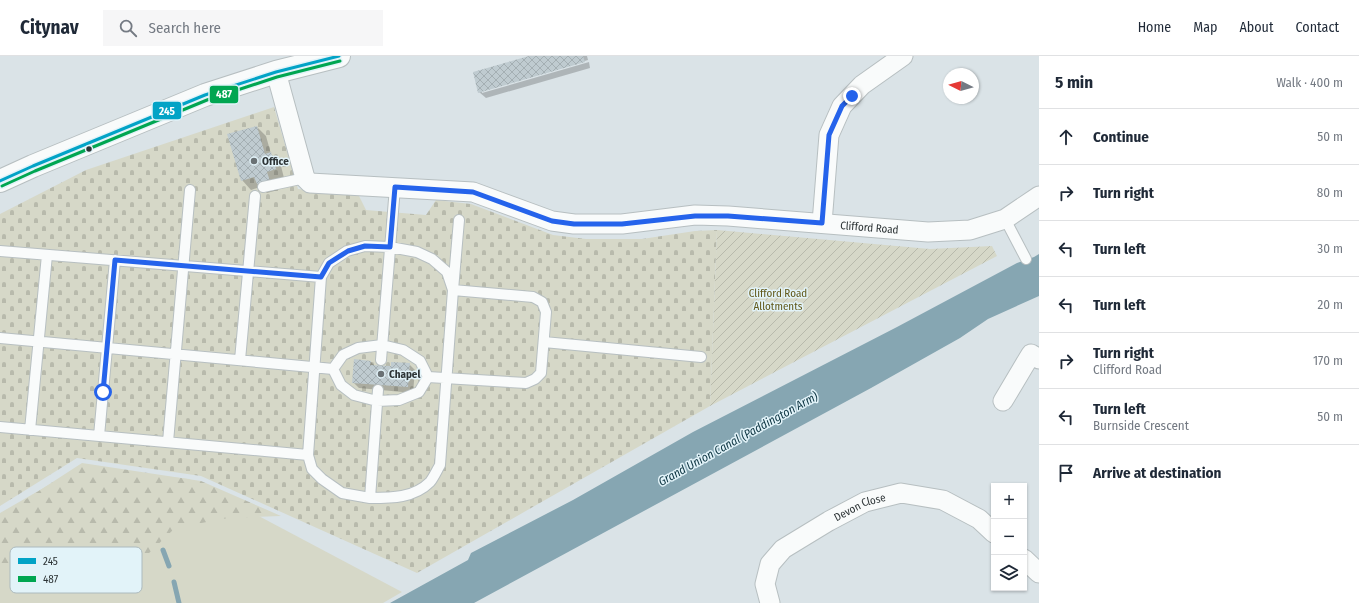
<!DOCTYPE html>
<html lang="en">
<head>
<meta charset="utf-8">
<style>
	:root { --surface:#fff; --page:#f6f6f7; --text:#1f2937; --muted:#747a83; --line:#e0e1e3 }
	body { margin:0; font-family:"Fira Sans Condensed",sans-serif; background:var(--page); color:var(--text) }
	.controls { position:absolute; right:12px; bottom:12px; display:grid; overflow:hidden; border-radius:0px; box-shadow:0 1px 3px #0004 }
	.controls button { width:36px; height:36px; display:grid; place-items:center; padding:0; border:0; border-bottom:1px solid var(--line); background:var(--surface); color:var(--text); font:20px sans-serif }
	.compass { position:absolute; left:943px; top:12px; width:36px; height:36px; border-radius:50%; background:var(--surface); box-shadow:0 1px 3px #0004; rotate:275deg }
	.stop { position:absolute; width:12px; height:12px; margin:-9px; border:3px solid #2563eb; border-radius:50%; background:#fff }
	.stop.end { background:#2563eb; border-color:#fff; box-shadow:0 1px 4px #0008 }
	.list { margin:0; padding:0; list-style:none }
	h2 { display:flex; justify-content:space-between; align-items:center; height:52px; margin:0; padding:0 16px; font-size:17px }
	h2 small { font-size:13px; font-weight:400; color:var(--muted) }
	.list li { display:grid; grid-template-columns:26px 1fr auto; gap:12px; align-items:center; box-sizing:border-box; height:56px; padding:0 16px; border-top:1px solid var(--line) }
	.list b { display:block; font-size:15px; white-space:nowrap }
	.list p { margin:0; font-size:13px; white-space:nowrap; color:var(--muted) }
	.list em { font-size:13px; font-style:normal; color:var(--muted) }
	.icon { flex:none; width:22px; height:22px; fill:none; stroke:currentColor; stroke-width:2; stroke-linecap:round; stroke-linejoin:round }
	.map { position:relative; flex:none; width:1039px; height:547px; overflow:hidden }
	header { display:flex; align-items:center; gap:24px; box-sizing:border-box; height:56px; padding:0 20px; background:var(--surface); border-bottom:1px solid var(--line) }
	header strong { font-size:19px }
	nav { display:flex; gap:22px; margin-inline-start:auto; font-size:14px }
	.search { width:280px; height:36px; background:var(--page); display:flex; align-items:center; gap:10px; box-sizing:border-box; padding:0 14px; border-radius:0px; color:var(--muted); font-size:15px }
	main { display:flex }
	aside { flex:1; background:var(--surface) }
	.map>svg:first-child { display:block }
	.grass { fill:#d6d8c8 }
	.forest { fill:url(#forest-firs) }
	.cemetery { fill:url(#cemetery-stones) }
	.garden { fill:url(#garden-furrows) }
	.water { fill:#86a6b2 }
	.shadow { fill:#0003 }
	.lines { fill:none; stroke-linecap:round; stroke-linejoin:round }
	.stream { stroke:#86a6b2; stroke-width:5 }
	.building { fill:url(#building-cross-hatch) }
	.lane-casing { stroke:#b7bfc1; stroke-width:12 }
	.street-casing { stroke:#b7bfc1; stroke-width:21 }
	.primary-casing { stroke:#b7bfc1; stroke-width:24 }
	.lane { stroke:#f9fbfb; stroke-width:10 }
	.street { stroke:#f9fbfb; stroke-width:19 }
	.primary { stroke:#f9fbfb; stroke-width:22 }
	.bus-1-casing { stroke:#e2f3f9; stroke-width:6 }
	.bus-2-casing { stroke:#e2f3f9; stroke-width:6 }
	.bus-1 { stroke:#02a3c6; stroke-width:3 }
	.bus-2 { stroke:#00a651; stroke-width:3 }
	.route { stroke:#2563eb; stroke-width:5 }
	.bus-dot { fill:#2d3436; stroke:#e2f3f9; stroke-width:1.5 }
	.poi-dot { fill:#6a7174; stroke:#e2f3f9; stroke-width:1.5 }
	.labels { text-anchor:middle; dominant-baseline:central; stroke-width:3; stroke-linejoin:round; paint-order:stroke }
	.poi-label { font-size:11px; font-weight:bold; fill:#2d3436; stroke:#e2f3f9; text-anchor:start }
	.street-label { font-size:11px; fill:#2d3436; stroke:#e2f3f9 }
	.park-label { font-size:11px; fill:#62591a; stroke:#e2f3f9 }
	.water-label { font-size:12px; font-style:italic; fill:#0e3643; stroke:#e2f3f9 }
	.key { fill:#e2f3f9; stroke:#acbabe; stroke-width:1 }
	.key-label { font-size:11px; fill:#2d3436 }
	.line-badge { stroke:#e2f3f9; stroke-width:1.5 }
	.badge-label { font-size:11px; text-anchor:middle; font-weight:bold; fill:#fff }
</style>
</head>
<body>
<header>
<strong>Citynav</strong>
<div class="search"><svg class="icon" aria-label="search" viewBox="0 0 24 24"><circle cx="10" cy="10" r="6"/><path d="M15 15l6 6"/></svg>Search here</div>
<nav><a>Home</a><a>Map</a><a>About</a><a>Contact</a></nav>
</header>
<main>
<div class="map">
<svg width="1039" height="547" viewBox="0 0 1039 547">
	<defs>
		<pattern id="forest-firs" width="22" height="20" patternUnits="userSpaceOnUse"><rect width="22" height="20" fill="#d6d8c8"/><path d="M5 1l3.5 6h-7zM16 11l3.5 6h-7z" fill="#b8baac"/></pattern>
		<pattern id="cemetery-stones" width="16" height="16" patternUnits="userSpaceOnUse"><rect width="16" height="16" fill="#d6d8c8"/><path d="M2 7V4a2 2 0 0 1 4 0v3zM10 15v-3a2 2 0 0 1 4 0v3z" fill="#b8baac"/></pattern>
		<pattern id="garden-furrows" width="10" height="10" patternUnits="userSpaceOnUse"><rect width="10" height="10" fill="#d6d8c8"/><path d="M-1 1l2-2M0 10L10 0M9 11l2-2" fill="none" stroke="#b8baac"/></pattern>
		<pattern id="building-cross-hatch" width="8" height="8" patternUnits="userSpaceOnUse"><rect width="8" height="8" fill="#bfcbd0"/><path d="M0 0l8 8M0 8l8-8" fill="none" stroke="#a4afb3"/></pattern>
	</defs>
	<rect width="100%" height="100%" fill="#dae3e7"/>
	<path class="grass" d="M80,411L189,423L402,536L383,547H0V457Z"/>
	<path class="forest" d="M82,407L201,425L281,460L228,462L175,472L146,500L43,496L0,518V460Z"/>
	<path class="cemetery" d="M274,51L298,133L358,138L366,154L426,159L436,144L471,148L553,179L586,183H642L695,175L717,174L710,350L417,517L201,420L77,402L0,450V158L86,114Z"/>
	<path class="garden" d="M717,174L930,193L992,190L997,200L710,350Z"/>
	<path class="water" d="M1039,198V240L988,263L960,282L871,332L474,547H390L468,504L471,497L573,444L693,376L897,271L1017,207L1034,201Z"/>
	<path class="shadow" d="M533,0H587L588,4L482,35V37L589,6L590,12L486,42L479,36Z
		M257,71L266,80L271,98L280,106L284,122L276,125L278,134L267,137L260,131L251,134L242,124Z
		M370,305L375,310L392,312L409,308L415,314L413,337L359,332L353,326Z"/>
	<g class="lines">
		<path class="stream" d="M163,494L169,510
			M174,526L179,547"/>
	</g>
	<path class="building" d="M529,0H583L585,6L478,37L473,16Z
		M257,70L265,98L271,96L276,113L267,116L270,125L257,128L254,121L241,125L227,78Z
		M354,303L371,305L370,309L391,310V306L410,307L408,331L352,327Z"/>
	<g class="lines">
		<g class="lane-casing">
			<path id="lane" d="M263,131L305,122
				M1005,163L1026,203
				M0,195L321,221
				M0,282L333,313
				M544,286L701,301
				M382,289L403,294L420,305L428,321L419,336L399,344L377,345L354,339L341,329L333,313L343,299L358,292Z
				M240,304L255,140
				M381,304L395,131
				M428,321L526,327L535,323L541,317L546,256L542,246L533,241L453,234L459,164
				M0,371L308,399
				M30,374L47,199
				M99,380L115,204
				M168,386L190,134
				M370,442C392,442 414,442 430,426C434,421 437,414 440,409L453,234L447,216L432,203L417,196L390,191L365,190L347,195L329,207L321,221L308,399L312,413L322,423L342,437L370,442L378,334"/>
		</g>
		<g class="street-casing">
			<g id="street">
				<path id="s1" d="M276,16L305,122L310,127L473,136L552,165L574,168H622L695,159L728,160L928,176L970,174L1005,163L1039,140"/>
				<path d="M822,167L829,79L842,50L862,29L903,0"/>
				<path d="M1003,345L1031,298L1039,303"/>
				<path d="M1024,503L1039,517"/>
				<path id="s2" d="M770,547L765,528L770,508L783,493L829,465L865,446L901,437L943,444L979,463L994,477"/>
			</g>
		</g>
		<g class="primary-casing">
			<path id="primary" d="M0,125L33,110L205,39L276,16L339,0"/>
		</g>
		<use href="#lane" class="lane"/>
		<use href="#street" class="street"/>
		<use href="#primary" class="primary"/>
		<g class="bus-1-casing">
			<path id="bus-1" d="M0,125L33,110L205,39L276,16L339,0"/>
		</g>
		<g class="bus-2-casing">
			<path id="bus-2" d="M2,130L35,115L207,44L277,21L340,5"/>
		</g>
		<use href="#bus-1" class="bus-1"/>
		<use href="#bus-2" class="bus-2"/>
	</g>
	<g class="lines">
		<path class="route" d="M103,336L115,204L321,221L329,207L348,195L365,190L390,191L395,131L473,136L552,165L574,168H622L695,160H728L822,167L829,79L842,50L852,40"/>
	</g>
	<circle class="bus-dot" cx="89" cy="93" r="3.5"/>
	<g class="poi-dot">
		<circle cx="254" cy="105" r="4"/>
		<circle cx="381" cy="318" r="4"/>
	</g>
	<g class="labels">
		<g class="poi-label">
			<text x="262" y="105">Office</text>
			<text x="389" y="318">Chapel</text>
		</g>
		<g class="street-label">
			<text stroke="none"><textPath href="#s1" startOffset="683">Clifford Road</textPath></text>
			<text stroke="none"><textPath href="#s2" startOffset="148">Devon Close</textPath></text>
		</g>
		<g class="park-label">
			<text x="778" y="237">Clifford Road<tspan x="778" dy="13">Allotments</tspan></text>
		</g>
		<g class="water-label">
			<text transform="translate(738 383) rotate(-29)">Grand Union Canal (Paddington Arm)</text>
		</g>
	</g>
	<rect x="10" y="491" width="132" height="46" rx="6" class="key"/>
	<rect x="18" y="502" width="18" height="6" fill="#02a3c6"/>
	<rect x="18" y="520" width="18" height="6" fill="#00a651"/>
	<g class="key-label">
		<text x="43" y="509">245</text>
		<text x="43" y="527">487</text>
	</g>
	<g class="line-badge">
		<rect x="209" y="29" width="30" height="19" rx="4" fill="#00a651"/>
		<rect x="152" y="45" width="30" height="19" rx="4" fill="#02a3c6"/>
	</g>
	<g class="badge-label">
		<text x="224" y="42">487</text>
		<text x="167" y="59">245</text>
	</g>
</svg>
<div class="controls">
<button>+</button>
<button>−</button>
<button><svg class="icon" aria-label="layers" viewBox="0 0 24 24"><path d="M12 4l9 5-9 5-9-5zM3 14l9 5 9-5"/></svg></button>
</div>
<svg class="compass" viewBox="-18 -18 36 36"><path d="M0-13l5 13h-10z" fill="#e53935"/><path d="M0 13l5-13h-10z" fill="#747a83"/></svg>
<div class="stop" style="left:103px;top:336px"></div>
<div class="stop end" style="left:852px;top:40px"></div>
</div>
<aside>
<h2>5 min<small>Walk · 400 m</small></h2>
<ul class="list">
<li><svg class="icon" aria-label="ahead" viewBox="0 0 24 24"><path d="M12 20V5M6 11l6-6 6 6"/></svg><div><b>Continue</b></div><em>50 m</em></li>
<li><svg class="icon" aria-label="right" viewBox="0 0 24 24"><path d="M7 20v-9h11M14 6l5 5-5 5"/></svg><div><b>Turn right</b></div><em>80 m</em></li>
<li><svg class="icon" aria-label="left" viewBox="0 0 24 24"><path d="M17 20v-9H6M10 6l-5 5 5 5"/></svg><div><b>Turn left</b></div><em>30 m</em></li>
<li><svg class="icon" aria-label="left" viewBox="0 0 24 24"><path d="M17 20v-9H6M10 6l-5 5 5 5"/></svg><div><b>Turn left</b></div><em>20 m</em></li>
<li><svg class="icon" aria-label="right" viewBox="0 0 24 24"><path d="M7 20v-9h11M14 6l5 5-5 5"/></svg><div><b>Turn right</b><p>Clifford Road</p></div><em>170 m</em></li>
<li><svg class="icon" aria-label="left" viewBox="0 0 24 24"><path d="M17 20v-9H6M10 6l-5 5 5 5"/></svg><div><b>Turn left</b><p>Burnside Crescent</p></div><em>50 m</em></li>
<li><svg class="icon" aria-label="arrive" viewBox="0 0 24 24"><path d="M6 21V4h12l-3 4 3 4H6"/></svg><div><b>Arrive at destination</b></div></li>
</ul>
</aside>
</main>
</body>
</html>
